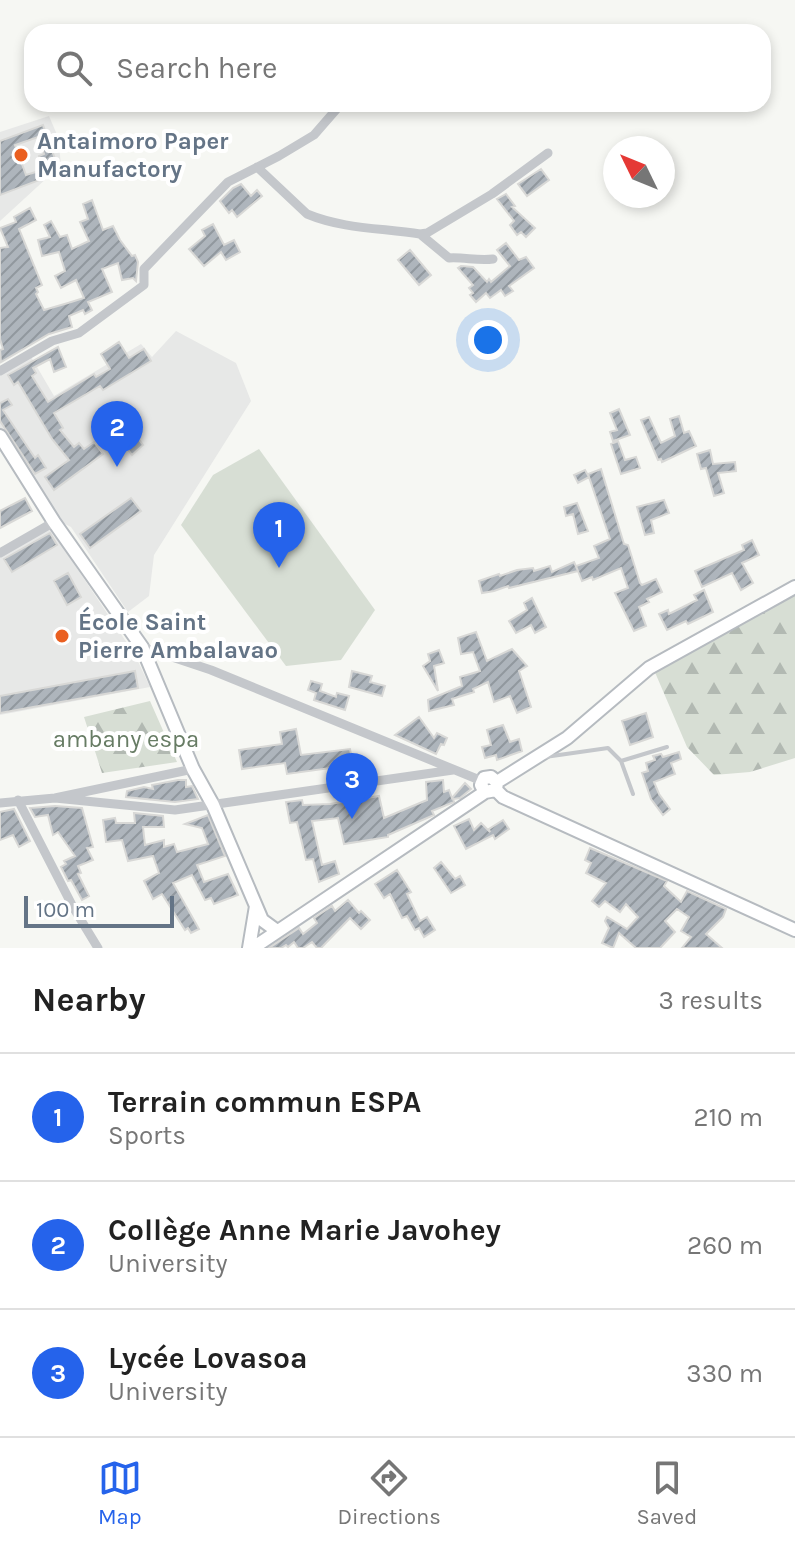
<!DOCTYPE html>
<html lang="en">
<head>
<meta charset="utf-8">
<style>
	:root { --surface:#fff; --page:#f2f2f2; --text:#222; --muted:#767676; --line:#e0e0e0; --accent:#2563eb }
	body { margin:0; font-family:Karla,sans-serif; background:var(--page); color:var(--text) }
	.compass { position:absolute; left:603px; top:136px; width:72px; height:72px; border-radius:50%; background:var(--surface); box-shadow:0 4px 12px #0003; rotate:313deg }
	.scale { position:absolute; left:24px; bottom:20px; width:150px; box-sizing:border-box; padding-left:8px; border:4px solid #647486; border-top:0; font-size:22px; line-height:28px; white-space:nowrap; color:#647486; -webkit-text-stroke:6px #fff; paint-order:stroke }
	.you { position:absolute; left:488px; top:340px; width:28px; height:28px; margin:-20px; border:6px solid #fff; border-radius:50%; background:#1a73e8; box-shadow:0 0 0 12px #1a73e833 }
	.badge { display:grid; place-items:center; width:52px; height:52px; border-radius:50%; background:var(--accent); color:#fff; font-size:26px; font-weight:700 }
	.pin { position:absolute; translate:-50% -66px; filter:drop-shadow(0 2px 4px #0008) }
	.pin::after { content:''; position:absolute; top:42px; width:28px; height:24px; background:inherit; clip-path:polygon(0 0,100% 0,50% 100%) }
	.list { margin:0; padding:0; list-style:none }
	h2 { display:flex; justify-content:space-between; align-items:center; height:104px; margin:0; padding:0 32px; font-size:34px }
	h2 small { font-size:26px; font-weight:400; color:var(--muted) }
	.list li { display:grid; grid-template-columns:52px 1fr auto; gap:24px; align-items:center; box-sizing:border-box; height:128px; padding:0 32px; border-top:2px solid var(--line) }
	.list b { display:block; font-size:30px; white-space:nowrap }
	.list p { margin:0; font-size:26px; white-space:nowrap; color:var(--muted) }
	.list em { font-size:26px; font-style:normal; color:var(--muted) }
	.icon { flex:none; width:44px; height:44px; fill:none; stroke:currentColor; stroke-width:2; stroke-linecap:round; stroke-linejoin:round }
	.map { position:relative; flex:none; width:795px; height:948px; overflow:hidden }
	.search { position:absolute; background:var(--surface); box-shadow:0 4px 12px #0003; left:24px; right:24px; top:24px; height:88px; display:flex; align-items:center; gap:20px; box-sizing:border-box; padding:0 28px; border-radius:24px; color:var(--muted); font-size:30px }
	.sheet { height:488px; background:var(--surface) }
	nav { display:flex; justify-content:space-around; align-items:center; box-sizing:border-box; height:112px; border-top:2px solid var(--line); background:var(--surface); font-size:22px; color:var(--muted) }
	nav a { display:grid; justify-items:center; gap:4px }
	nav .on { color:var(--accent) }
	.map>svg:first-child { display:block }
	.built { fill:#e7e8e7 }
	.forest { fill:url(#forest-firs) }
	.garden { fill:#d7ded4 }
	.building { fill:url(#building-hatch); stroke:#d8d8d6; stroke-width:2 }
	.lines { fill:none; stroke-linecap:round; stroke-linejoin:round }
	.secondary-casing { stroke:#b6bbc0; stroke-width:16 }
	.lane { stroke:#c4c7cb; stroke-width:4 }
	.street { stroke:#c4c7cb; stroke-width:9 }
	.secondary { stroke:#fff; stroke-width:12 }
	.poi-dot { fill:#ea5f20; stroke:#fff; stroke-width:3 }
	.labels { text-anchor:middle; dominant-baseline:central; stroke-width:8; stroke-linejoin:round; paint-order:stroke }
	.poi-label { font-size:24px; font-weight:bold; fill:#647486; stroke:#fff; text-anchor:start }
	.park-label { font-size:24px; fill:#677c64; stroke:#fff }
</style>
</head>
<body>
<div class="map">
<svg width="795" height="948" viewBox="0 0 795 948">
	<defs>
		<pattern id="forest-firs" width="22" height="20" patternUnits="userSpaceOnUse" patternTransform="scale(2)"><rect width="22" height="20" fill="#d7ded4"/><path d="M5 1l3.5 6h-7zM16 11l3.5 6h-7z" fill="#b2b9b2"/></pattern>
		<pattern id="building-hatch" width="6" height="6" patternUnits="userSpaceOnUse" patternTransform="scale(2)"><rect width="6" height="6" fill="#aeb5bc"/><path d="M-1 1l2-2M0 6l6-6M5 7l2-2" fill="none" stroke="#91989e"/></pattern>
	</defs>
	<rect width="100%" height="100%" fill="#f6f7f3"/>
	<path class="built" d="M49,116L58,137L61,165L0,221V132Z
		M176,331L236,363L251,401L154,555L149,596L128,612L71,527L61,522L0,428V372L30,355L54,396L141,344L152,357Z
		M50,528L135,655L150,687L0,715V557Z"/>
	<path class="forest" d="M795,592V758L750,772L714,775L687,747L654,670Z
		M150,701L177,762L102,773L84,717Z"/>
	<path class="garden" d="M259,449L375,610L341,660L286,666L181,525L213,475Z"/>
	<path class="building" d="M43,125L55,159L41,164L39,156L44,154L38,137L15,145L26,175L39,171L42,179L0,195V141Z
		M541,169L549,180L527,196L518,184Z
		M241,184L251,196L257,190L262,196L237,217L232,210L229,213L220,201L233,188Z
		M506,194L515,206L512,207L535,228L526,237L521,232L517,235L510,225L514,221L497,199Z
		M92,200L103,230L113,226L120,240L132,256L135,255L138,262L136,281L133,278L122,280L118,263L102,269L112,292L88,302L92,310L85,314L83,310L69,316L72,327L49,334L1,362L0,350L3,349L0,339V248L8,247L0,228L16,222L14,217L30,208L36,220L19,229L42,285L36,288L38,292L36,294L44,310L68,303L84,298L76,280L61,288L55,276L65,271L59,252L42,256L38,240L50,237L44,225L51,221L60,237L67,235L72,249L89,241L80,222L88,219L83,204Z
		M213,224L224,245L234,240L240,252L226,260L221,252L204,266L189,249L205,236L202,230Z
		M506,243L519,260L526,257L534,268L509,286L513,291L505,296L501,290L490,298L486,293L476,302L470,295L473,293L469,288L473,285L458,268L461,266L473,267L487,282L489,279L491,282L510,266L497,250Z
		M410,250L431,275L419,285L398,260Z
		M119,342L129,358L144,349L151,361L103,390L100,386L54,413L63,428L60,430L74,447L79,443L84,449L94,442L103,454L54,490L45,477L69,460L52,439L18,382L14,385L8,375L58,347L66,367L54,372L50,359L33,368L36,373L32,376L48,402L94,374L96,377L110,369L101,354Z
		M8,399L12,405L3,410L35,458L38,455L46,468L35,474L0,421V403Z
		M619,409L630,435L613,441L610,432L617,430L610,413Z
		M679,416L684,433L689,431L696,446L662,462L661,459L658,460L641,420L649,417L661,443L675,436L670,419Z
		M129,427L143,445L132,455L118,436Z
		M618,441L625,460L636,457L640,468L621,474L611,444Z
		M710,450L713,464L735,462L736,471L718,473L724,493L714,496L706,468L701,469L697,454Z
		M601,469L624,544L628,545L640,583L642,585L656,579L662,592L647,599L649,602L639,607L646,626L634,631L615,593L628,588L621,568L593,580L592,577L582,581L576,566L599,558L594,546L610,539L589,477L578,483L574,475L585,470L589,477L588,474Z
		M25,498L32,511L0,528V511Z
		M131,498L141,511L90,548L80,534Z
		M664,500L669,513L651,520L654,533L645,535L637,507Z
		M577,503L588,531L578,534L573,514L566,516L564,507Z
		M50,533L57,545L12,572L4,559Z
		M752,540L759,555L742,563L753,583L741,590L732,573L702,587L695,571L744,550L742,545Z
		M574,562L578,571L509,588L508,586L494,591L482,593L479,581L499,574L500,576L517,570L533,568L534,571L550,566L552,572Z
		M68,573L81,597L67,605L54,581Z
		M704,590L713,612L688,624L686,621L667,630L659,614L668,610L669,614L697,600L694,595Z
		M532,598L546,627L535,633L531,625L516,633L509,621L527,610L524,603Z
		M476,632L487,661L512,649L527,666L519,671L531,707L517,713L510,696L494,702L488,682L473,689L474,692L452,699L454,705L429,711L428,700L462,686L460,677L480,671L473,652L461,654L458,638Z
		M439,650L444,663L434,666L438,691L423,666L430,661L428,654Z
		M135,671L138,688L0,713V696Z
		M352,671L372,676L370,682L385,686L382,696L349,687Z
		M311,681L322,684L320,691L336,697L337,693L349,696L345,710L314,700L316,693L308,690Z
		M646,713L653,737L630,745L622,721Z
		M419,717L434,738L437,733L447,738L444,745L441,744L436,754L395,735Z
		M503,725L510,742L519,739L522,751L497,760L496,755L485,758L482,747L491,745L487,730Z
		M296,729L301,755L350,749L353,765L287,774L285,763L242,769L239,750L282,744L280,732Z
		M679,752L681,759L671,763L675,774L654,782L659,794L670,809L663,815L651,799L642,773L648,771L646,763L655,760L653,756L661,754L663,757Z
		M178,780H186V787L192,786L198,799L175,802L126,797L127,791L144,787L153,789L152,785Z
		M443,780L444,792L449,790L452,798L465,783L471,789L460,798L453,799L454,802L432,811L434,815L388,835V837L344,844L338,818L312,821L322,865L335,861L339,874L319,882L313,859L306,860L297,822L290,823L286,802L302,800L303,805L330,804L379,796L384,818L427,800L426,782Z
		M55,806L82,808L93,847L87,848L93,860L78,866L81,873L78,874L89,896L82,900L71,880L68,881L61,867L66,864L64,861L75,856L58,832L53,835L48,815L35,817L30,808Z
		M14,809L30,841L19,847L13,835L0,840V812Z
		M134,813L163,816L164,827H143L145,845L164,840V847L174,844L177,852L208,844L202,828L185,824L208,815L225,856L197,865L204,882L228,874L238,895L214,904L211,898L205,900L192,875L173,883L199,929L191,933L188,928L185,930L162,894L153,899L144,881L159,873L153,856L128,861L122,840L106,842L103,820L115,818L116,823H135Z
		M469,819L474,830L481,823L490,832L489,829L503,820L509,829L495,839L493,835L466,849L454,826Z
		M590,848L667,881L664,886L681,902L687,891L726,909L723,917L706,934L722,948H682L691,937L681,931L689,917L677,909L665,921L675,932L660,948H636L619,933L613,948L602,943L609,928L605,921L607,917L627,929L638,917L626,904L620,912L605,901L599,907L592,901L606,883L586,873L591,863L585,860Z
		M441,862L455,879L460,876L465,885L451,893L434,868Z
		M397,870L411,892L407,894L420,921L427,917L435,930L424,937L419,928L415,930L407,916L402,918L390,894L384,898L375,884Z
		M348,900L359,913L361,911L370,920L361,929L350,918L321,948H317L312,942L303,948H298L294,942L288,947L286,945L281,948H269L299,928L303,934L317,923L314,918L332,906L335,911Z"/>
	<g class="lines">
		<g class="secondary-casing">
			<path id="secondary" d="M0,436L54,522L142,647L193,769L213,805L262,920L277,931
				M496,790L497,782L567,738L649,668L795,587
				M485,792L481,785L484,778L491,777L497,782
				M249,948L256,906
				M253,948L485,792L496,790L503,797L795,930"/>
		</g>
		<path class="lane" d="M545,757L608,748L621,761L667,747
			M621,761L633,794"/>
		<path class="street" d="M257,167L307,214C343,229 382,228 420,234L427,233L492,194L548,153
			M420,234L449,258C464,257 478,261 493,259
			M0,371L52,341L79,333L144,285V269L228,182L279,156L314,135L341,104
			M0,553L54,522
			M142,647L211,670L482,781
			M55,798L175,810L453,770
			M18,800L73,907L98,948
			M0,803L55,798L193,769"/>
		<use href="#secondary" class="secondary"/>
	</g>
	<g class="poi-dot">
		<circle cx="21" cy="155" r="8"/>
		<circle cx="62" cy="636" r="8"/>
	</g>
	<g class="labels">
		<g class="poi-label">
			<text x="37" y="141">Antaimoro Paper<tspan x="37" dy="28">Manufactory</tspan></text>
			<text x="78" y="622">École Saint<tspan x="78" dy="28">Pierre Ambalavao</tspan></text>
		</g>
		<g class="park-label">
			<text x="126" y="739">ambany espa</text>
		</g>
	</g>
</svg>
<svg class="compass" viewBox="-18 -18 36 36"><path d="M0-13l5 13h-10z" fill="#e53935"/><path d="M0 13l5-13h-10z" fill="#767676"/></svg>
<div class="scale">100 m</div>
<div class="you"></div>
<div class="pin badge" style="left:279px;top:568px">1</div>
<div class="pin badge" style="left:117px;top:467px">2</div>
<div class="pin badge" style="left:352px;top:819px">3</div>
<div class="search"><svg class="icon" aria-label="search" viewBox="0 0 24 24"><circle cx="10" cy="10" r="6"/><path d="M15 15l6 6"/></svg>Search here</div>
</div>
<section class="sheet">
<h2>Nearby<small>3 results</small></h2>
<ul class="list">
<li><span class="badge">1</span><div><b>Terrain commun ESPA</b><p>Sports</p></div><em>210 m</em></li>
<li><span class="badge">2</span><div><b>Collège Anne Marie Javohey</b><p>University</p></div><em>260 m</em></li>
<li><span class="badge">3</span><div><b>Lycée Lovasoa</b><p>University</p></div><em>330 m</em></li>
</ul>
</section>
<nav>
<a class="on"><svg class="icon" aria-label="map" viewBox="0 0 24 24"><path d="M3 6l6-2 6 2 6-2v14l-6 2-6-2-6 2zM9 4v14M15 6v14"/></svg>Map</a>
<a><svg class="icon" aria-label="directions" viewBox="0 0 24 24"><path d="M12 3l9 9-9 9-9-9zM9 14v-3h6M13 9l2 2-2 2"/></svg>Directions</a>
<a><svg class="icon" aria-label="saved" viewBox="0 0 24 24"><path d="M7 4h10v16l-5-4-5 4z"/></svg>Saved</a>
</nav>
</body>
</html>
